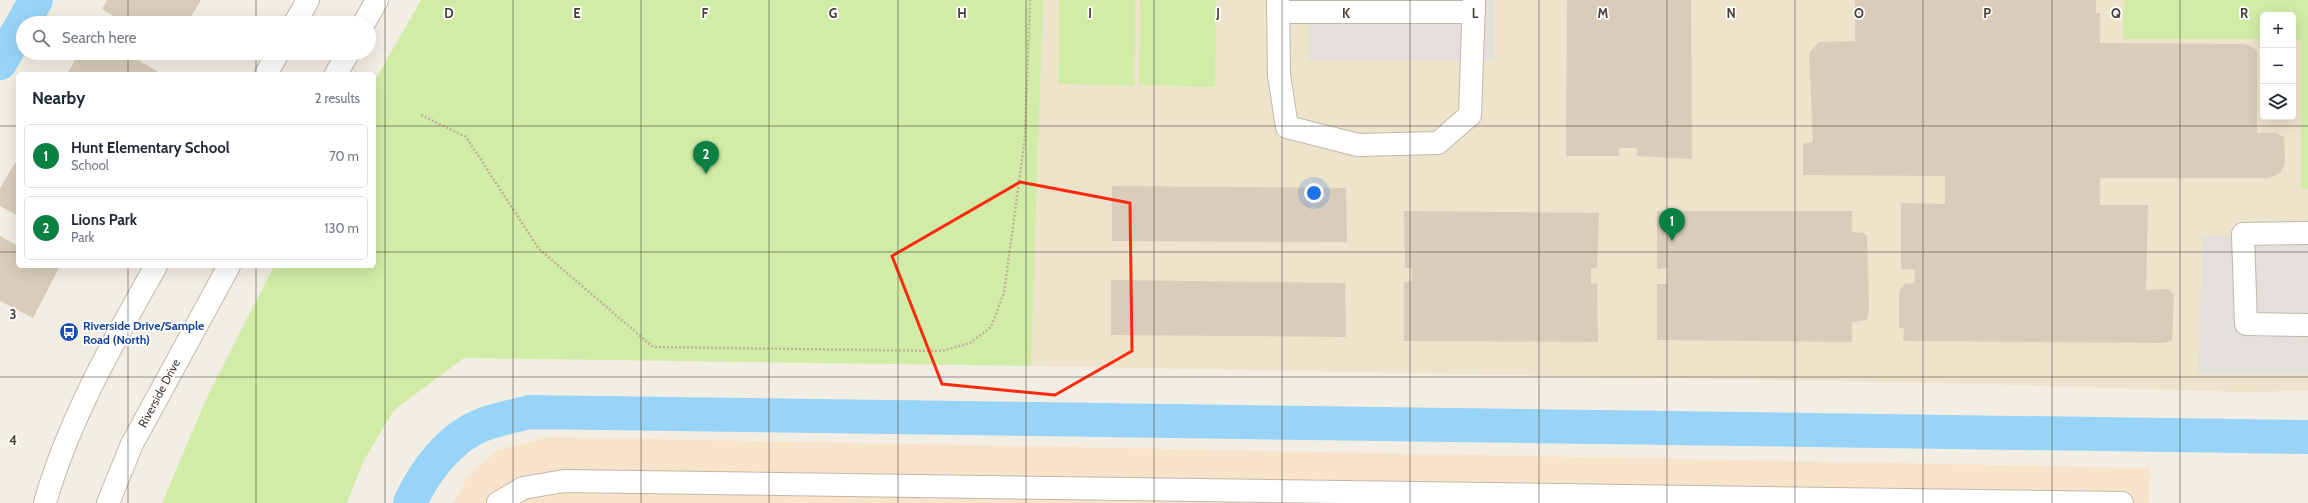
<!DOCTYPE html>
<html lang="en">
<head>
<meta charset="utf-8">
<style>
	:root { --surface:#fff; --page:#f2f2f3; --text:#1f2937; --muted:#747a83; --line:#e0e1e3; --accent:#0b8043 }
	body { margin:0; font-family:Cabin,sans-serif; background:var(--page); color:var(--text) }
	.controls { position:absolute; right:12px; top:12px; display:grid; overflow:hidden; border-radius:6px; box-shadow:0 4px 16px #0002 }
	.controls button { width:36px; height:36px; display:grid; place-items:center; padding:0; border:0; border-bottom:1px solid var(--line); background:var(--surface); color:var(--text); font:20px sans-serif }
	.you { position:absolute; left:1314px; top:193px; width:14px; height:14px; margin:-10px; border:3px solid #fff; border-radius:50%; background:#1a73e8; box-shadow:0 0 0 6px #1a73e833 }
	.badge { display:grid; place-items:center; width:26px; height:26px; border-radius:50%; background:var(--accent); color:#fff; font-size:13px; font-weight:700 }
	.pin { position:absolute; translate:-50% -33px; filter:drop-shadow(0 1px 2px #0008) }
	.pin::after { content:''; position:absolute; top:21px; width:14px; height:12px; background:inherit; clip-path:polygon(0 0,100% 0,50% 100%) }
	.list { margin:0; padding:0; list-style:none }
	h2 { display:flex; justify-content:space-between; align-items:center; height:52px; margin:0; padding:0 16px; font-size:17px }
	h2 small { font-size:13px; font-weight:400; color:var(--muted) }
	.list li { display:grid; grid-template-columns:26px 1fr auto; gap:12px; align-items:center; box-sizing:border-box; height:64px; margin:0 8px 8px; padding:0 8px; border:1px solid var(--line); border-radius:6px }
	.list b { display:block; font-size:15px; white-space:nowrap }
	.list p { margin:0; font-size:13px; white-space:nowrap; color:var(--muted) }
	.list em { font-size:13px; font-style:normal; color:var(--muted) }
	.icon { flex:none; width:22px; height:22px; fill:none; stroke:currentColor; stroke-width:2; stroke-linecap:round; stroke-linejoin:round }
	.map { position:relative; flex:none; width:2308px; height:503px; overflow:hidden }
	.search { position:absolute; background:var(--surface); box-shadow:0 4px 16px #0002; left:16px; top:16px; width:360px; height:44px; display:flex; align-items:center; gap:10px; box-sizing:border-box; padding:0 14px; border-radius:22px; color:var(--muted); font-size:15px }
	.panel { position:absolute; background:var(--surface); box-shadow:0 4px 16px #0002; left:16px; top:72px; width:360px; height:196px; border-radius:6px }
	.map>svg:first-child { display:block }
	.commercial { fill:#f8e3cb }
	.education { fill:#eee3cb; fill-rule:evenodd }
	.green { fill:#d0eca7 }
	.parking { fill:#e3e0dc }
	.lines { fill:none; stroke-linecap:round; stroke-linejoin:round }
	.canal { stroke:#98d4f7; stroke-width:34 }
	.building { fill:#d9ccba }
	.minor-casing { stroke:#c2b8a8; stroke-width:24 }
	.path { stroke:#c3b195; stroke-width:2.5; stroke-dasharray:2 2; stroke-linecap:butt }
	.minor { stroke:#fff; stroke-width:22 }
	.marked { fill:none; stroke:#ff2a0e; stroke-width:3; stroke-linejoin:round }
	.grid { fill:none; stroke:#463d33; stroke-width:1; stroke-opacity:0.55 }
	.labels { text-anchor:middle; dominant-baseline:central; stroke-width:3.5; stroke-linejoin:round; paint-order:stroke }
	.transit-label { font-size:12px; font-weight:bold; fill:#164399; stroke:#fff; text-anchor:start }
	.street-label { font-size:12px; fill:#463d33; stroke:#fff }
	.grid-label { font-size:13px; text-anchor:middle; font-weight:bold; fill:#463d33; stroke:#fff; stroke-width:3.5; stroke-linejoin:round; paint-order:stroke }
</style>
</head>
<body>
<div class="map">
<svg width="2308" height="503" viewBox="0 0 2308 503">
	<rect width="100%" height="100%" fill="#f3eee3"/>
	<path class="commercial" d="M548,437L2150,468L2149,503H453L469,475L497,450Z"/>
	<path class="education" d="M1043,0H2308V391L2242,392L1988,384L1031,366ZM2263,15H2293V117H2263Z"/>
	<path class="green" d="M421,0H1043L1031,366L464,358L394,410L364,460L347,503H162L207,397L274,266H374V82Z
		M1059,0H1135L1134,86L1058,84Z
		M1140,0H1216L1215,87L1139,85Z
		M2124,0H2308V189H2301V40L2293,39V15H2263V39H2123Z"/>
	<path class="parking" d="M1308,0H1494V60L1309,61Z
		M2203,236L2308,237V374H2198Z"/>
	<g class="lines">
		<path class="canal" d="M0,63L36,0
			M410,503C424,472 449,438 482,425C497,419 514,416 530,412L2308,437"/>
	</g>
	<path class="building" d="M107,0H201L187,23H125L102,9Z
		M1567,0H1691L1692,159L1637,156V148H1619V156H1566Z
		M1855,0H2096V13H2100V43L2245,44L2255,49L2257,52V133H2276L2284,137L2285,163L2280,173L2269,178H2100V205H2148L2146,290L2168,289L2174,294L2172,340L2165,343L1903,341L1904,328H1899V292L1904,284L1914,283L1915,270L1901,269V203L1945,204V176L1803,175V144L1813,142L1809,53L1819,42L1855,41Z
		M79,53H126L162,74H67Z
		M18,158V216L0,206V188Z
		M1112,186L1346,188L1347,242L1112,241Z
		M1404,211L1599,213L1597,268H1591V284L1597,283L1598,342L1404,341V282L1412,281V268H1405Z
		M1657,211H1852V232L1864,233L1867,236L1869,312L1866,320L1852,322V342L1657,340V284H1667L1668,268L1657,269Z
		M0,236L18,246V266L59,268L33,318L0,301Z
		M1111,280L1345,283L1346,337L1111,335Z"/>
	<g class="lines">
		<g class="minor-casing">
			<path id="minor" d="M1278,0L1279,75L1287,127L1358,145L1438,143L1470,115L1474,0
				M1278,12H1474
				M295,23L308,0
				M364,23L377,0
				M266,74L278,53
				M336,74L348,53
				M2308,233L2243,234L2246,324L2308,325
				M45,503C68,421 114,340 156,266
				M108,503L132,444L229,266
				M498,503L523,488L564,481L2122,503"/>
		</g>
		<path class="path" d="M421,115L466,137L539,249L653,347L941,351L970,343L991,327L1004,293L1025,137L1030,0"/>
		<use href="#minor" class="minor"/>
	</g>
	<path class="marked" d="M1020,182L1130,203L1132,351L1055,395L942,384L892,256Z"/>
	<path class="grid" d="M128,0V23M256,0V23M385,0V503M513,0V503M641,0V503M769,0V503M898,0V503M1026,0V503M1154,0V503M1282,0V503M1410,0V503M1539,0V503M1667,0V503M1795,0V503M1923,0V503M2052,0V503M2180,0V503M128,53V74M256,53V74M0,126H18M374,126H2308M0,252H18M374,252H2308M128,266V503M256,266V503M0,377H2308"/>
	<defs>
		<g id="bus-disc" transform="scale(1)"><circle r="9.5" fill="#1a4fb4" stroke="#fff"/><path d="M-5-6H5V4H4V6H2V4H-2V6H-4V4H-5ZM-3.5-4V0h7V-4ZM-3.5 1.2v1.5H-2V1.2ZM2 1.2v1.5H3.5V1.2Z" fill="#fff"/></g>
	</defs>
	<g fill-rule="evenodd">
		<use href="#bus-disc" x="69" y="332"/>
	</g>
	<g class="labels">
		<g class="transit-label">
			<text x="83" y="325">Riverside Drive/Sample<tspan x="83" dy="14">Road (North)</tspan></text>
		</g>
		<g class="street-label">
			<text transform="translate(159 393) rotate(-62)">Riverside Drive</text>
		</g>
	</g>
	<g class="grid-label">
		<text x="449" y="18">D</text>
		<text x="577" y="18">E</text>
		<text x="705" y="18">F</text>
		<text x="833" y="18">G</text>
		<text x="962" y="18">H</text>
		<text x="1090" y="18">I</text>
		<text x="1218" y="18">J</text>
		<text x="1346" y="18">K</text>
		<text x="1475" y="18">L</text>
		<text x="1603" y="18">M</text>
		<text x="1731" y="18">N</text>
		<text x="1859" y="18">O</text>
		<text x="1987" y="18">P</text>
		<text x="2116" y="18">Q</text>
		<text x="2244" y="18">R</text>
		<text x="13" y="319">3</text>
		<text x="13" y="445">4</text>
	</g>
</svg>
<div class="controls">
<button>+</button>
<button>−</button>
<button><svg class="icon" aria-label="layers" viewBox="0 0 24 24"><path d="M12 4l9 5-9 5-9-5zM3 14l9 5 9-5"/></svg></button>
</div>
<div class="you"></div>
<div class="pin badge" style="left:1672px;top:241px">1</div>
<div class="pin badge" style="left:706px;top:174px">2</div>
<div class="search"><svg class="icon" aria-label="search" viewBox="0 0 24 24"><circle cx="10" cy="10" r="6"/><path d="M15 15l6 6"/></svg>Search here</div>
<section class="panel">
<h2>Nearby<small>2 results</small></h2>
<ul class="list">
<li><span class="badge">1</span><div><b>Hunt Elementary School</b><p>School</p></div><em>70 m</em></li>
<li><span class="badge">2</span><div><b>Lions Park</b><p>Park</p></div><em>130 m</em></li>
</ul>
</section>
</div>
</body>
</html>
